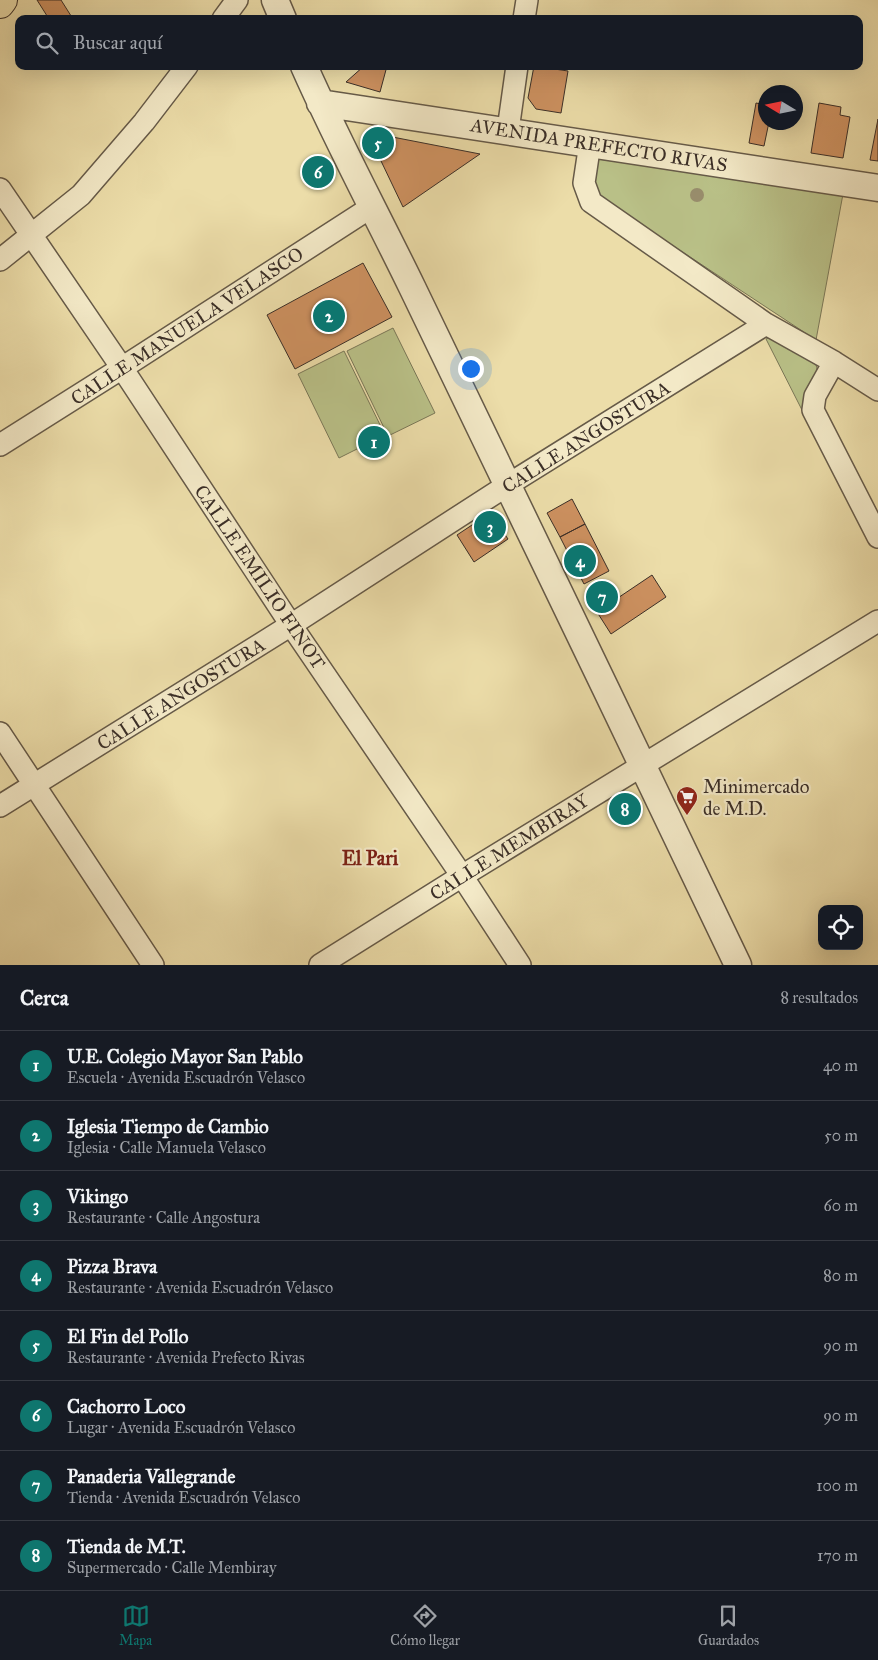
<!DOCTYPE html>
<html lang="es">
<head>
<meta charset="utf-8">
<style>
	:root { --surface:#171b24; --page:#242831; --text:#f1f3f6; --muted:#9ea1a6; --line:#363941; --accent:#0f766e }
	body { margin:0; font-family:"IM FELL Great Primer",serif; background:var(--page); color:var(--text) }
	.controls { position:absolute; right:15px; bottom:15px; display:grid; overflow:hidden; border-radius:10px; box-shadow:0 5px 20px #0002 }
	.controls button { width:45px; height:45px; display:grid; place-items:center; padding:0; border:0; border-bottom:1px solid var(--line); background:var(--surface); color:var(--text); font:25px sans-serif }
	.compass { position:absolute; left:758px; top:85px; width:45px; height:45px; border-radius:50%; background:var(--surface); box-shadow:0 5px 20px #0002; rotate:280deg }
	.you { position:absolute; left:470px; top:368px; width:18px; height:18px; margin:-12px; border:4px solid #fff; border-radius:50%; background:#1a73e8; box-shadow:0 0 0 8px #1a73e833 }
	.badge { display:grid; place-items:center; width:32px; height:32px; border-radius:50%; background:var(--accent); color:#fff; font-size:16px; font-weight:700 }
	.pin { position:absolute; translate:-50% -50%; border:2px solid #fff; box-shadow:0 1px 5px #0006 }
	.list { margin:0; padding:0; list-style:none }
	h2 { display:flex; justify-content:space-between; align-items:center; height:65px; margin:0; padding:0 20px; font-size:21px }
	h2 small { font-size:16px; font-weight:400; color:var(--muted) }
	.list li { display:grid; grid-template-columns:32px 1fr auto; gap:15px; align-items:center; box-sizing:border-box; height:70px; padding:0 20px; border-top:1px solid var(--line) }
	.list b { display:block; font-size:19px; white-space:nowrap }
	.list p { margin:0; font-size:16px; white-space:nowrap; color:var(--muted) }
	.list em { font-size:16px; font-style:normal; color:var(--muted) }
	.icon { flex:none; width:28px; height:28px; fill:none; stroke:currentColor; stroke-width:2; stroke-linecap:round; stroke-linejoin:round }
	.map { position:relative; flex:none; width:878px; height:965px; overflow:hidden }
	.search { position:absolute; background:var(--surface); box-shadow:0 5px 20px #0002; left:15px; right:15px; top:15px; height:55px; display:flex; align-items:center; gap:12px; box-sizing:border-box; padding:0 18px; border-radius:10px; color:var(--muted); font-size:19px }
	.sheet { height:625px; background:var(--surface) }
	nav { display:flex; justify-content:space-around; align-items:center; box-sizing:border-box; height:70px; border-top:1px solid var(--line); background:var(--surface); font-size:14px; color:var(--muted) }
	nav a { display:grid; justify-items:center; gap:2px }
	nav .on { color:var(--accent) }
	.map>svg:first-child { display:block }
	.green { fill:#b9c087; stroke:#7a7757 }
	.building { fill:#cd9160; stroke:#3a2e27 }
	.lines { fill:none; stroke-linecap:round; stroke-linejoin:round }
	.minor-casing { stroke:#665a48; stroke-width:24 }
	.tertiary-casing { stroke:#665a48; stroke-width:29 }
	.primary-casing { stroke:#3a2e27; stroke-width:30 }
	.minor { stroke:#f3e9c7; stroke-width:21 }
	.tertiary { stroke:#f3e9c7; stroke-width:26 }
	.primary { stroke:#ecdda9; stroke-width:28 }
	.tree { fill:#988d6c }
	.labels { text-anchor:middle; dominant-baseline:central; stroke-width:4.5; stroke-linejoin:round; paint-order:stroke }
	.street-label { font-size:19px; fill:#3a2e27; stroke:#f3e9c7 }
	.poi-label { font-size:19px; fill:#3a2e27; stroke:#f3e9c7; text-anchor:start }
	.neighbourhood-label { font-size:20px; font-weight:bold; fill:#7a1f14; stroke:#f3e9c7 }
</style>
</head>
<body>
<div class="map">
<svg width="878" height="965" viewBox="0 0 878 965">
	<rect width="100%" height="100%" fill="#ecdda9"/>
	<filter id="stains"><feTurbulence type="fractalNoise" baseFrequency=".004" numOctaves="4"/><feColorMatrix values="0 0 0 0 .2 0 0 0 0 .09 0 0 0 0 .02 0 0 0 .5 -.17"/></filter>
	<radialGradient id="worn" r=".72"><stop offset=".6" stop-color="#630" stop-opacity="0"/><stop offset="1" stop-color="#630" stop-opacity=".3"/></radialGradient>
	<path class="green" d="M598,159L843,194L816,340L596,195C592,181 593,173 598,159Z
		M393,328L435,413L388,436L347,351Z
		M770,337L815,362C822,379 809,383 804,397C803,400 803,406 802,410L766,339Z
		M344,351L385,435L339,458L298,374Z"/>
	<path class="building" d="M37,0H61L73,19H49Z
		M364,66H387L380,92L346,82Z
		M534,66L568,71L561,113L536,109L528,98Z
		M756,103L766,105V122H769L764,146L749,143Z
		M819,103L841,107L840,115L850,117L843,158L811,153Z
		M878,119V161L870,160Z
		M377,134L480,154L403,207L371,140Z
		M320,157L332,180L317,188L305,165Z
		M363,263L392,317L295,369L267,315Z
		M572,499L585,524L560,537L547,513Z
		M481,519L497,523L508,539L474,562L457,535Z
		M585,524L609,571L584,584L560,537Z
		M652,575L666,597L611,634L597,612Z"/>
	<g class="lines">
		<g class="minor-casing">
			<path id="minor" d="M223,19L237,0
				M524,19L527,0
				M508,130L517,66
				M590,143L584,183L591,202L766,324L834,362L878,390
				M0,189L122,368L291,625L462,876L520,965
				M0,260L81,195L144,122L187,66
				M834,362L815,396L813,410L878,537
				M0,445L122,368L373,206
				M0,733L153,965
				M0,806L291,625L506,486L766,324
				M320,965L462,876L878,621"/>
		</g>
		<g class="tertiary-casing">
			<path id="tertiary" d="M275,0L283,19
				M304,66C337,141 376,213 412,287C520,514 631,738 738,965
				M320,103L878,188"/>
		</g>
		<g class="primary-casing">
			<path id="primary" d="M0,4L3,0"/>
		</g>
		<use href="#minor" class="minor"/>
		<use href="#tertiary" class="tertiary"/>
		<use href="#primary" class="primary"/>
	</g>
	<circle class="tree" cx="697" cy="195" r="7"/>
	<defs>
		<g id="supermarket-pin" transform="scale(1.125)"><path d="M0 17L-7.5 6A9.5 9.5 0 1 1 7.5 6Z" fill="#8f2418" stroke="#f3e9c7"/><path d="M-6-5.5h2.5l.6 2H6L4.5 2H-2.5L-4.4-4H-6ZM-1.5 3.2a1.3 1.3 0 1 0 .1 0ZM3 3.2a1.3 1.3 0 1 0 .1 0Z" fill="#fff"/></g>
	</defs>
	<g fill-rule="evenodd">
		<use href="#supermarket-pin" x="687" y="797"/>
	</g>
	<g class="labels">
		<g class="street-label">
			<text transform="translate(599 145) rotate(9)">AVENIDA PREFECTO RIVAS</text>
			<text transform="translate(187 326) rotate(-33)">CALLE MANUELA VELASCO</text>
			<text transform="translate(586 437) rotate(-32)">CALLE ANGOSTURA</text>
			<text transform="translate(260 577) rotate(56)">CALLE EMILIO FINOT</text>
			<text transform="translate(181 694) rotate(-32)">CALLE ANGOSTURA</text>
			<text transform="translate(509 847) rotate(-32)">CALLE MEMBIRAY</text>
		</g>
		<g class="poi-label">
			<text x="703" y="786">Minimercado<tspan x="703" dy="22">de M.D.</tspan></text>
		</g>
		<g class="neighbourhood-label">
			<text x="370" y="858">El Pari</text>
		</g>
	</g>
	<rect width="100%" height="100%" filter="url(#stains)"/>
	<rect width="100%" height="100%" fill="url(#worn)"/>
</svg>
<div class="controls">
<button><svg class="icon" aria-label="locate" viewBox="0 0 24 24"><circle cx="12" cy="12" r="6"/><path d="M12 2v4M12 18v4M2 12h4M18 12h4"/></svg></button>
</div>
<svg class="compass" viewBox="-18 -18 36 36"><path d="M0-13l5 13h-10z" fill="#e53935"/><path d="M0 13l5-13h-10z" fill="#9ea1a6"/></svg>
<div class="you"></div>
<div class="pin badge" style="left:374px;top:442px">1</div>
<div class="pin badge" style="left:329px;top:316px">2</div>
<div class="pin badge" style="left:490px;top:527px">3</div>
<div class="pin badge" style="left:580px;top:561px">4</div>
<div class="pin badge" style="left:378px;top:143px">5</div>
<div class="pin badge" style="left:318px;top:172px">6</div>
<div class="pin badge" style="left:602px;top:597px">7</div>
<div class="pin badge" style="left:625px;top:809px">8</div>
<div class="search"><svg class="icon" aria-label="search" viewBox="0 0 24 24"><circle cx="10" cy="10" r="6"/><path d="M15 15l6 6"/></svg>Buscar aquí</div>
</div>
<section class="sheet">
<h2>Cerca<small>8 resultados</small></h2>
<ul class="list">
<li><span class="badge">1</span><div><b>U.E. Colegio Mayor San Pablo</b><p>Escuela · Avenida Escuadrón Velasco</p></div><em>40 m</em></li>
<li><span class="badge">2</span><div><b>Iglesia Tiempo de Cambio</b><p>Iglesia · Calle Manuela Velasco</p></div><em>50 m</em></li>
<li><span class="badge">3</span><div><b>Vikingo</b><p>Restaurante · Calle Angostura</p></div><em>60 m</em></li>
<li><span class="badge">4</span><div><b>Pizza Brava</b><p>Restaurante · Avenida Escuadrón Velasco</p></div><em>80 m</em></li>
<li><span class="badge">5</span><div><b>El Fin del Pollo</b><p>Restaurante · Avenida Prefecto Rivas</p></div><em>90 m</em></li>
<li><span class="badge">6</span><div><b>Cachorro Loco</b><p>Lugar · Avenida Escuadrón Velasco</p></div><em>90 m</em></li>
<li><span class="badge">7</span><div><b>Panaderia Vallegrande</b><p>Tienda · Avenida Escuadrón Velasco</p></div><em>100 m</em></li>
<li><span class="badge">8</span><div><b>Tienda de M.T.</b><p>Supermercado · Calle Membiray</p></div><em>170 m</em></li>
</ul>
</section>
<nav>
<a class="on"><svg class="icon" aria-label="map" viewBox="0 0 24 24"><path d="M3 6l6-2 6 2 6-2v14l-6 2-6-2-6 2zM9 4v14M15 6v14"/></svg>Mapa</a>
<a><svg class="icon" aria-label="directions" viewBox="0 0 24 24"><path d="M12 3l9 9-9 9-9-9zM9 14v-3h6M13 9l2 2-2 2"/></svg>Cómo llegar</a>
<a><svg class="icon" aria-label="saved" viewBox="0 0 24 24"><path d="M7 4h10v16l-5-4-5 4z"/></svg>Guardados</a>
</nav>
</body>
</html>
